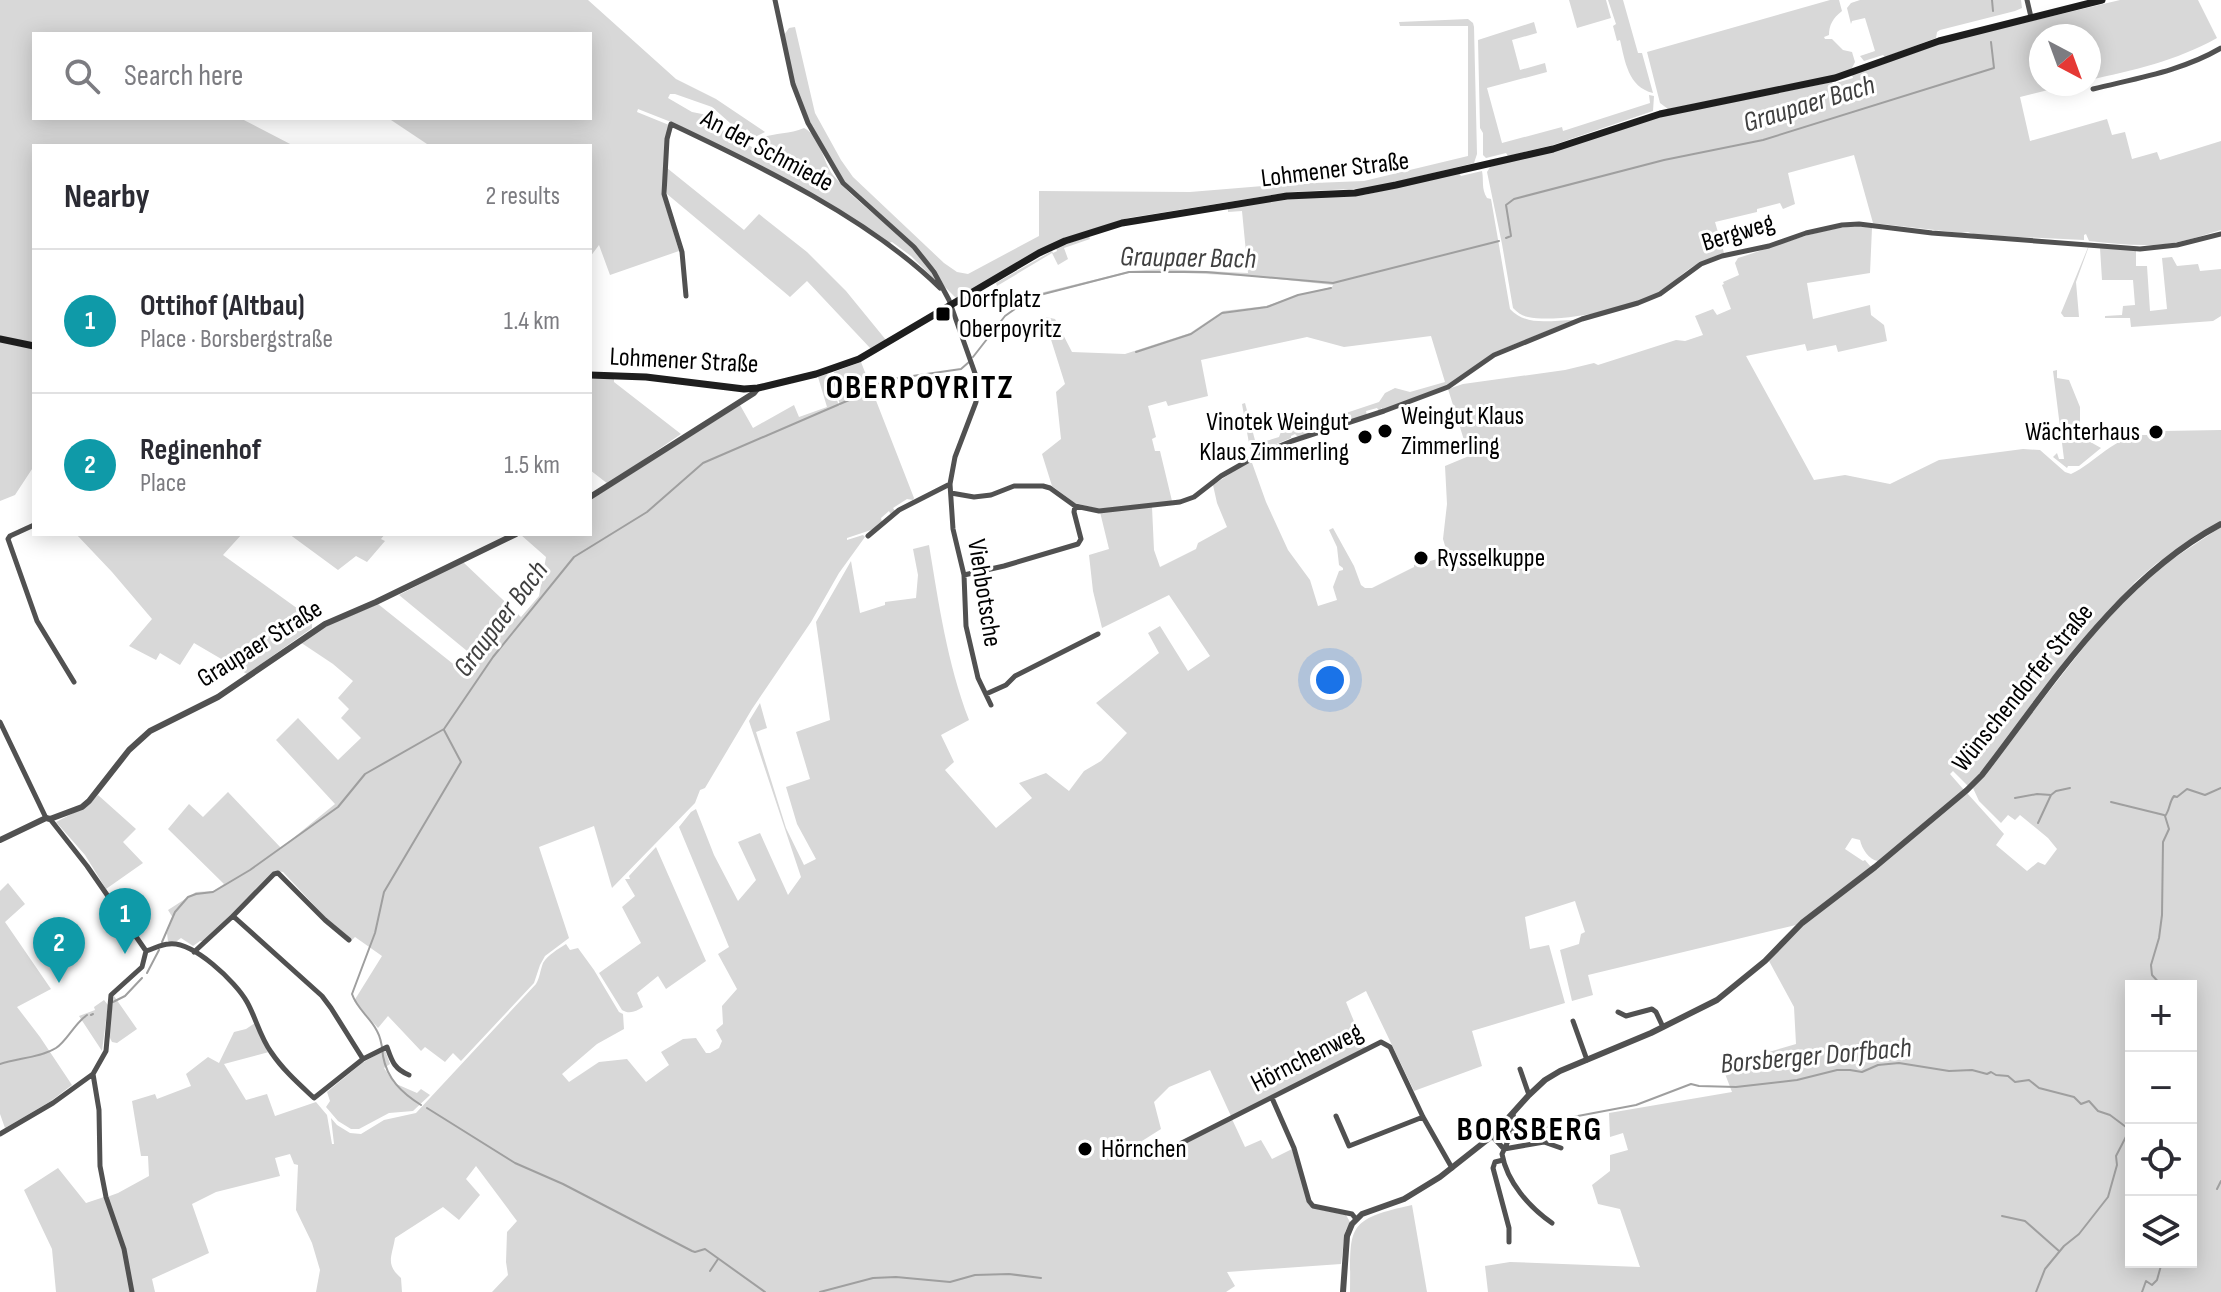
<!DOCTYPE html>
<html lang="en">
<head>
<meta charset="utf-8">
<style>
	:root { --surface:#fff; --page:#f2f2f3; --text:#2b2b33; --muted:#7c7c81; --line:#e1e1e2; --accent:#000 }
	body { margin:0; font-family:"Sofia Sans Condensed",sans-serif; background:var(--page); color:var(--text) }
	.controls { position:absolute; right:24px; bottom:24px; display:grid; overflow:hidden; border-radius:0px; box-shadow:0 4px 20px #0003 }
	.controls button { width:72px; height:72px; display:grid; place-items:center; padding:0; border:0; border-bottom:2px solid var(--line); background:var(--surface); color:var(--text); font:40px sans-serif }
	.compass { position:absolute; left:2029px; top:24px; width:72px; height:72px; border-radius:50%; background:var(--surface); box-shadow:0 4px 20px #0003; rotate:139deg }
	.you { position:absolute; left:1330px; top:680px; width:28px; height:28px; margin:-20px; border:6px solid #fff; border-radius:50%; background:#1a73e8; box-shadow:0 0 0 12px #1a73e833 }
	.badge { display:grid; place-items:center; width:52px; height:52px; border-radius:50%; background:var(--accent); color:#fff; font-size:26px; font-weight:700 }
	.pin { position:absolute; translate:-50% -66px; filter:drop-shadow(0 2px 4px #0008) }
	.pin::after { content:''; position:absolute; top:42px; width:28px; height:24px; background:inherit; clip-path:polygon(0 0,100% 0,50% 100%) }
	.list { margin:0; padding:0; list-style:none }
	h2 { display:flex; justify-content:space-between; align-items:center; height:104px; margin:0; padding:0 32px; font-size:34px }
	h2 small { font-size:26px; font-weight:400; color:var(--muted) }
	.list li { display:grid; grid-template-columns:52px 1fr auto; gap:24px; align-items:center; box-sizing:border-box; height:144px; padding:0 32px; border-top:2px solid var(--line) }
	.list b { display:block; font-size:30px; white-space:nowrap }
	.list p { margin:0; font-size:26px; white-space:nowrap; color:var(--muted) }
	.list em { font-size:26px; font-style:normal; color:var(--muted) }
	.icon { flex:none; width:44px; height:44px; fill:none; stroke:currentColor; stroke-width:2; stroke-linecap:round; stroke-linejoin:round }
	.map { position:relative; flex:none; width:2221px; height:1292px; overflow:hidden }
	.search { position:absolute; background:var(--surface); box-shadow:0 4px 20px #0003; left:32px; top:32px; width:560px; height:88px; display:flex; align-items:center; gap:20px; box-sizing:border-box; padding:0 28px; border-radius:0px; color:var(--muted); font-size:30px }
	.panel { position:absolute; background:var(--surface); box-shadow:0 4px 20px #0003; left:32px; top:144px; width:560px; height:392px; border-radius:0px }
	.map>svg:first-child { display:block }
	.green { fill:#d8d8d8; fill-rule:evenodd }
	.lines { fill:none; stroke-linecap:round; stroke-linejoin:round }
	.stream { stroke:#9f9f9f; stroke-width:2 }
	.minor { stroke:#515151; stroke-width:5 }
	.tertiary { stroke:#515151; stroke-width:6 }
	.secondary { stroke:#1e1e1e; stroke-width:7 }
	.poi-dot { fill:#000; stroke:#fff; stroke-width:3 }
	.labels { text-anchor:middle; dominant-baseline:central; stroke-width:6; stroke-linejoin:round; paint-order:stroke }
	.street-label { font-size:26px; fill:#000; stroke:#fff }
	.poi-label { font-size:26px; fill:#000; stroke:#fff; text-anchor:start }
	.water-label { font-size:28px; font-style:italic; fill:#404040; stroke:#fff }
	.district-label { font-size:34px; font-weight:bold; letter-spacing:2px; fill:#000; stroke:#fff }
</style>
</head>
<body>
<div class="map">
<svg width="2221" height="1292" viewBox="0 0 2221 1292">
	<rect width="100%" height="100%" fill="#fff"/>
	<path class="green" d="M0,0H588L676,79L716,99L765,132L755,137H748L750,132L747,129L743,133L738,130L712,107L675,94H670L668,98L692,112L707,115L721,129L740,141L754,148L765,149L766,146L757,140C772,132 788,135 804,128C821,137 823,162 833,175C856,203 888,223 913,248C923,259 931,272 939,284L911,256L892,242L889,243L822,201L671,122L638,109L637,112L669,125L662,194L679,251L610,275L599,245L590,257V146H430L388,118H590V34H34V118H240L294,146H34V343L0,336Z
		M1569,0H1606L1611,18L1577,28Z
		M1608,0H1623L1638,53H1642L1653,93C1628,87 1625,61 1620,40L1617,41L1613,26L1616,24Z
		M1830,0H1839L1842,11C1833,18 1829,25 1829,35L1824,37L1825,39H1832L1843,50L1852,52L1855,62L1851,70L1832,76L1668,109L1660,103L1647,52Z
		M1860,0H2021L2022,8L2015,11L1940,30L1937,32L1936,38L1885,57L1883,55L1864,61L1860,56L1875,51L1865,18L1852,21L1851,24L1847,8L1851,3Z
		M2120,0H2198L2217,38C2176,61 2134,70 2089,80V36H2041V84H2072L2020,97L2030,141L2107,119L2112,135L2125,132L2132,159L2157,152L2160,160L2221,141V230C2206,234 2193,239 2178,242C2149,248 2119,244 2089,241L2086,234L2084,235V240L1976,235L1968,232L1961,233L1873,223L1854,155L1788,173L1795,204L1783,209L1780,203L1757,209V212L1715,222L1724,253C1710,258 1697,263 1685,272C1678,277 1673,284 1666,288C1640,307 1560,324 1528,317C1522,316 1518,313 1513,308L1502,244L1487,172L1490,167L1660,117L1832,82L1833,84L1853,78L1852,75L1948,41Z
		M1468,19L1473,23L1474,27L1477,154L1474,163L1371,188L1291,192L1128,218L1072,236L956,298L944,286L936,270L844,181L809,121L795,84L784,35L789,28L795,27L815,113L841,160L853,177L944,263L957,272L968,274L1039,236V191L1190,192L1289,184L1364,181L1468,156V26H1400L1399,22Z
		M1534,22L1537,33L1512,40L1520,70L1545,63L1547,72L1487,88L1502,143L1562,127L1563,131L1650,103L1649,95L1654,96L1653,111L1553,145L1508,156L1506,153L1486,158L1483,155V133L1480,128L1478,40Z
		M667,168L744,230L759,214L807,252L846,291L886,340L871,349L807,281L790,297L783,291L667,194Z
		M1482,171C1484,181 1481,188 1487,198L1491,199L1510,309C1527,327 1551,320 1574,320L1493,353L1447,386L1383,410L1382,408L1379,411L1377,408L1366,411L1367,415L1298,437L1295,434L1291,436V438L1261,450L1255,444L1250,449L1242,404L1245,403L1256,444L1279,437L1282,429L1307,426L1379,402L1385,393L1395,388L1410,392L1445,382L1431,336L1344,347L1307,337L1201,360L1208,396L1168,406L1166,401L1148,406L1156,437L1152,439L1155,451H1160L1172,501L1099,509L1075,503L1052,486L1042,454L1061,439L1056,392L1065,384L1048,330L1049,322L1046,317L1055,319L1072,352L1125,354L1190,333L1223,311L1266,306L1298,295L1332,287L1333,285L1249,276L1162,272L1129,273L1042,295L1037,300L1032,293H1040L1130,271L1163,269L1248,273L1242,211L1228,212V208L1291,198L1364,195L1459,173L1461,176Z
		M1859,226L1872,228L1870,273L1807,283L1813,319L1870,305L1871,315L1884,325L1887,341L1838,352L1836,345L1807,351L1805,344L1746,356L1814,480L1845,475L1890,484L1939,460L2023,449L2040,450L2065,472L2071,474C2099,461 2122,426 2157,437L2163,431L2221,430V522L2157,563L2135,582L2100,619L1981,772L1968,786L1953,771L1950,774L1964,790L1878,861C1869,860 1862,849 1860,840L1852,838L1845,849L1863,861L1865,860L1871,867L1796,925L1588,975L1593,995L1572,1001L1560,950L1579,944L1581,934L1585,932L1575,901L1525,917L1530,949L1549,945L1565,1003L1472,1031L1482,1066L1414,1091L1366,991L1346,1002L1365,1048L1231,1117L1245,1147L1261,1140L1272,1159L1292,1149L1309,1205L1313,1208L1346,1215L1350,1222L1345,1232L1341,1264L1227,1272L1235,1286L1226,1292H492L508,1275L506,1262L507,1232L517,1221L476,1166L466,1179L480,1195L459,1220L443,1207L395,1238C392,1257 385,1264 401,1278L402,1292H316L320,1270L312,1243L296,1210L298,1165L294,1164L290,1154L275,1158L280,1176L216,1192L192,1204L209,1253L152,1279L155,1292H133C130,1258 118,1228 107,1197L118,1193L149,1176L148,1156H141L132,1101L155,1094L157,1099L191,1086L186,1074L208,1057L219,1063L234,1032L246,1029L255,1023L269,1052L224,1064L246,1100L267,1094L275,1116L316,1102L327,1115L332,1144H334L331,1118L337,1125L350,1133L361,1134L384,1120L416,1113L536,984C540,977 540,971 543,963C548,955 558,949 566,944L570,950L578,948L594,970L619,1012L623,1014L624,1029L597,1044L562,1074L569,1082L599,1062L627,1059L646,1082L669,1065L661,1052L683,1039L696,1038L706,1053H710L719,1048L722,1041L716,1030L723,1024L722,1006L737,989L718,954L729,947L679,827L691,812L696,809L714,855L738,901L756,880L738,842L760,833L788,895L801,877L749,721L760,703L767,728L756,732L786,828L804,865L816,859L797,824L786,787L810,779L796,732L830,720L816,622L851,561L860,613L885,605V602L916,598L918,575L913,549L929,545C939,605 947,662 969,720L941,735L954,762L945,770L996,828L1032,798L1019,783L1046,773L1069,791L1084,771L1101,761L1127,733L1096,703L1159,653L1148,633L1160,626L1188,671L1210,656L1169,595L1102,628L1093,591L1089,555L1109,549L1100,512L1152,507L1154,550L1160,567L1196,549L1198,543L1227,527L1217,503L1213,485L1251,460L1266,502L1288,550L1310,580L1318,606L1337,600L1333,587L1339,571L1343,570V568L1339,565L1337,547L1329,530L1333,528L1354,566L1361,585L1365,588H1372L1414,567V562L1418,557H1426L1430,561L1448,556L1443,539L1447,504L1445,466L1469,456L1448,389L1463,384L1565,370L1594,363L1598,365L1676,340L1685,341L1703,335L1695,316L1713,309L1717,315L1731,309L1722,285L1724,284L1723,282L1739,275L1735,263L1738,258C1778,246 1817,228 1859,226ZM1210,1070L1231,1116L1145,1159L1142,1141L1161,1129L1154,1102L1169,1087Z
		M1089,236L1090,239L1064,248L1068,259L1058,265L1052,253L997,286L996,283L1052,251L1053,253L1057,251L1056,248Z
		M2089,245L2136,250V266H2147L2150,311L2167,309L2162,258L2172,257L2177,266L2198,264L2200,271L2221,269V316L2213,321L2131,327L2130,318H2105V316L2122,315L2123,306L2135,305L2133,280H2102L2100,248L2089,246L2076,282L2079,317H2064L2061,313Z
		M0,342L34,349V466L15,495L0,501Z
		M861,362L914,498L913,500L907,499L893,508L895,511L891,515L889,511L881,518L882,522L874,529L847,538V540L863,535L865,537L839,573L811,622L752,709L705,788L700,790L695,803L612,888L594,826L539,847L569,938L545,956L540,965L534,983L461,1061L453,1053L445,1062L425,1047L421,1051L388,1016L378,1028L354,1001L382,956L355,937L352,940L327,919L283,872L278,871L204,941H200L193,946L181,938L177,941L168,942L167,933L173,918L168,910L196,892L213,891L224,884L168,829L189,804L203,817L228,792L281,848L335,804L276,740L298,718L338,760L361,738L341,718L349,709L338,698L353,681L333,664L300,642L329,625L378,604L467,675L478,660L399,595L463,562L521,617L539,596L546,557L521,535L590,534V500L740,405L753,428L794,405L799,417L827,407L818,377L827,374L829,376L839,406L840,405L834,385V372Z
		M2057,370V378L2069,380L2080,407V436L2101,448L2079,466H2068L2067,468L2053,457L2057,453L2059,459H2064L2053,371Z
		M590,377L614,378V382L681,434L608,484L590,470Z
		M2221,527V1292H1488L1485,1266L1510,1262L1640,1267L1620,1209L1598,1204L1592,1185L1610,1171V1155L1628,1150L1623,1133L1610,1137L1609,1113L1732,1092L1722,1066L1796,1044L1794,1007L1769,961L1791,935L1967,793L2004,834L1996,845L2027,871L2038,862L2045,865L2057,849L2048,838L2020,815L2015,820L2008,815L2001,823L1979,801L1973,788L2102,624L2159,568ZM2131,986H2191V1262H2131Z
		M76,534H242L223,555L312,619V628L247,674L194,643L180,665L160,653L156,660L129,646L152,619L112,572Z
		M289,534H385L381,539L385,541L367,562L356,556L338,570Z
		M98,795L136,829L123,842L143,863L106,889L85,855L56,822L87,806Z
		M656,847L706,961L666,989L658,976L637,993L643,1007C636,1011 630,1015 622,1010L599,973L641,943L622,907L635,896L625,879H630L629,876Z
		M8,883L25,904L5,922L51,989L17,1007L40,1037L72,1085L51,1101L5,1128L0,1114V891Z
		M114,996L137,1029L117,1043L112,1042L108,1034Z
		M104,1000L108,1005L102,1051L79,1016L95,1010L94,1007Z
		M385,1050L390,1064L384,1068L394,1083L417,1093L421,1089L430,1095L413,1111L389,1113L359,1129H351L338,1121L326,1107L330,1101L327,1092L362,1063Z
		M58,1168L86,1203L104,1197L123,1250L130,1292H56L52,1249L24,1190Z
		M1412,1205L1427,1292H1350C1351,1227 1344,1220 1412,1205Z"/>
	<g class="lines">
		<path class="stream" d="M1992,0L1993,11
			M1506,238L1511,236L1506,205L1514,199L1664,160L1763,140L1994,68L1991,42
			M1136,352L1191,334L1222,313L1267,307L1298,295L1331,288
			M973,357L1005,316L1022,304L1024,299L1129,272H1206L1333,283L1499,241
			M2015,798L2037,794L2051,795L2056,791L2070,788
			M2111,802L2164,815
			M2038,823L2051,795
			M162,942L175,912L188,897L196,894L213,892L250,870L338,807L365,774L444,729L493,657L574,557L647,512L703,463L856,397L885,380L961,369L969,362
			M147,973L159,950
			M2162,986L2152,975L2151,965L2159,938L2162,915L2163,842L2169,829L2165,816C2170,810 2169,802 2174,796L2177,797L2187,789L2205,795L2221,788
			M113,1002L125,996L142,978
			M91,1015L93,1014
			M0,1064C17,1058 40,1058 56,1048C67,1041 74,1024 87,1015
			M421,1105C402,1093 387,1079 383,1056C382,1047 382,1040 377,1031C370,1017 357,1009 352,994L375,933L384,892L461,762L444,730
			M427,1108L515,1163L563,1184L692,1251L695,1252L705,1249L765,1292
			M1542,1128L1552,1126L1562,1119L1636,1105L1691,1084L1699,1086L1736,1087L1797,1080L1837,1070H1850L1862,1072L1878,1065L1899,1063L1949,1071L1972,1070L1987,1074L1991,1072L1996,1075L2008,1076L2015,1082L2029,1080L2039,1088L2074,1097L2081,1104L2089,1101L2098,1111L2110,1115L2130,1130
			M2217,1189L2221,1181
			M2002,1216L2025,1221L2059,1251
			M710,1271L718,1259
			M820,1292L873,1278L896,1277L950,1282L975,1275L1009,1274L1041,1278
			M2036,1292L2045,1269L2064,1246L2079,1234L2108,1197L2117,1165L2116,1156L2131,1127
			M2142,1292L2146,1281L2152,1285L2157,1280L2162,1262"/>
		<path class="minor" d="M775,0L793,84L808,123L843,183L914,247L934,272L949,300L977,379L976,402L955,457L950,484L953,529L964,575L966,626L978,678L991,705
			M2027,0L2031,17
			M2093,89C2137,78 2182,71 2221,48
			M686,296L682,252L664,194L667,139L671,124C760,166 870,219 940,288
			M951,493L974,497L991,495L1014,486H1043L1050,488L1075,506L1099,511L1180,502L1194,497L1221,476L1258,455L1292,441L1384,411L1448,387L1494,355L1582,319L1638,303L1660,294L1701,264L1722,256L1769,246L1806,233L1842,225L1859,224L1932,233L2140,249L2177,245L2221,234
			M34,525L10,536L8,539L37,621L74,682
			M868,536L899,510L950,484
			M964,575L1004,566L1078,544L1081,539L1074,512L1075,506
			M986,694L1006,685L1015,676L1098,634
			M0,722L46,818
			M50,819L87,866L146,951
			M233,916L322,996L331,1008L363,1059
			M146,951C154,949 161,944 169,944C193,941 236,982 247,1002C256,1018 260,1037 271,1052C283,1070 299,1084 314,1098L363,1059L387,1047C392,1061 394,1069 409,1075
			M194,952L233,916L274,874L278,873L325,920L349,940
			M1618,1012L1626,1016L1652,1009L1656,1012L1663,1027
			M1573,1021L1587,1060
			M1520,1069L1529,1095
			M93,1074L99,1110L100,1166L106,1197L124,1249L132,1292
			M93,1074L106,1051L111,995L142,967L146,951
			M1272,1098L1294,1148L1309,1201L1313,1206L1352,1214L1356,1219
			M1513,1114L1515,1126L1502,1154C1507,1182 1529,1207 1552,1223
			M1336,1116L1349,1146L1423,1117
			M0,1134L53,1103L93,1074
			M1492,1136L1504,1149
			M1504,1149L1544,1142L1561,1148
			M1162,1153L1381,1042L1390,1047L1423,1117L1452,1168
			M1503,1160L1495,1162L1493,1168L1509,1228V1242"/>
		<path class="tertiary" d="M590,497L754,393L758,388
			M0,840L46,818L50,819L82,807L89,801L129,750L150,731L218,697L325,624L376,602L516,534
			M1343,1292L1347,1236L1352,1224L1362,1214L1404,1199L1440,1177L1492,1136L1529,1095L1545,1080L1560,1071L1651,1033L1717,1000L1765,961L1802,923L1875,867L1967,790L1982,775C2052,684 2117,580 2221,524"/>
		<path class="secondary" d="M0,339L34,346
			M590,375L646,377L744,389L758,388L816,374L859,359L1039,253L1065,241L1122,223L1287,196L1355,193L1396,185L1553,149L1660,114L1835,78L1939,41L2102,0"/>
	</g>
	<g class="poi-dot">
		<rect x="935" y="306" width="16" height="16" rx="4"/>
		<circle cx="1385" cy="431" r="8"/>
		<circle cx="2156" cy="432" r="8"/>
		<circle cx="1365" cy="437" r="8"/>
		<circle cx="1421" cy="558" r="8"/>
		<circle cx="1085" cy="1149" r="8"/>
	</g>
	<g class="labels">
		<g class="street-label">
			<text transform="translate(767 151) rotate(28)">An der Schmiede</text>
			<text transform="translate(1335 170) rotate(-7)">Lohmener Straße</text>
			<text transform="translate(1738 233) rotate(-17)">Bergweg</text>
			<text transform="translate(684 361) rotate(3)">Lohmener Straße</text>
			<text transform="translate(984 593) rotate(81)">Viehbotsche</text>
			<text transform="translate(260 644) rotate(-32)">Graupaer Straße</text>
			<text transform="translate(2023 688) rotate(-51)">Wünschendorfer Straße</text>
			<text transform="translate(1307 1058) rotate(-27)">Hörnchenweg</text>
		</g>
		<g class="poi-label">
			<text x="959" y="299">Dorfplatz<tspan x="959" dy="30">Oberpoyritz</tspan></text>
			<text x="1401" y="416">Weingut Klaus<tspan x="1401" dy="30">Zimmerling</tspan></text>
			<text x="1349" y="422" text-anchor="end">Vinotek Weingut<tspan x="1349" dy="30">Klaus Zimmerling</tspan></text>
			<text x="2140" y="432" text-anchor="end">Wächterhaus</text>
			<text x="1437" y="558">Rysselkuppe</text>
			<text x="1101" y="1149">Hörnchen</text>
		</g>
		<g class="water-label">
			<text transform="translate(1809 104) rotate(-17)">Graupaer Bach</text>
			<text transform="translate(1188 258) rotate(1)">Graupaer Bach</text>
			<text transform="translate(501 619) rotate(-53)">Graupaer Bach</text>
			<text transform="translate(1816 1056) rotate(-5)">Borsberger Dorfbach</text>
		</g>
		<g class="district-label">
			<text x="920" y="387">OBERPOYRITZ</text>
			<text x="1530" y="1129">BORSBERG</text>
		</g>
	</g>
</svg>
<div class="controls">
<button>+</button>
<button>−</button>
<button><svg class="icon" aria-label="locate" viewBox="0 0 24 24"><circle cx="12" cy="12" r="6"/><path d="M12 2v4M12 18v4M2 12h4M18 12h4"/></svg></button>
<button><svg class="icon" aria-label="layers" viewBox="0 0 24 24"><path d="M12 4l9 5-9 5-9-5zM3 14l9 5 9-5"/></svg></button>
</div>
<svg class="compass" viewBox="-18 -18 36 36"><path d="M0-13l5 13h-10z" fill="#e53935"/><path d="M0 13l5-13h-10z" fill="#7c7c81"/></svg>
<div class="you"></div>
<div class="pin badge" style="left:125px;top:954px;background:#0f9aa8">1</div>
<div class="pin badge" style="left:59px;top:983px;background:#0f9aa8">2</div>
<div class="search"><svg class="icon" aria-label="search" viewBox="0 0 24 24"><circle cx="10" cy="10" r="6"/><path d="M15 15l6 6"/></svg>Search here</div>
<section class="panel">
<h2>Nearby<small>2 results</small></h2>
<ul class="list">
<li><span class="badge" style="background:#0f9aa8">1</span><div><b>Ottihof (Altbau)</b><p>Place · Borsbergstraße</p></div><em>1.4 km</em></li>
<li><span class="badge" style="background:#0f9aa8">2</span><div><b>Reginenhof</b><p>Place</p></div><em>1.5 km</em></li>
</ul>
</section>
</div>
</body>
</html>
